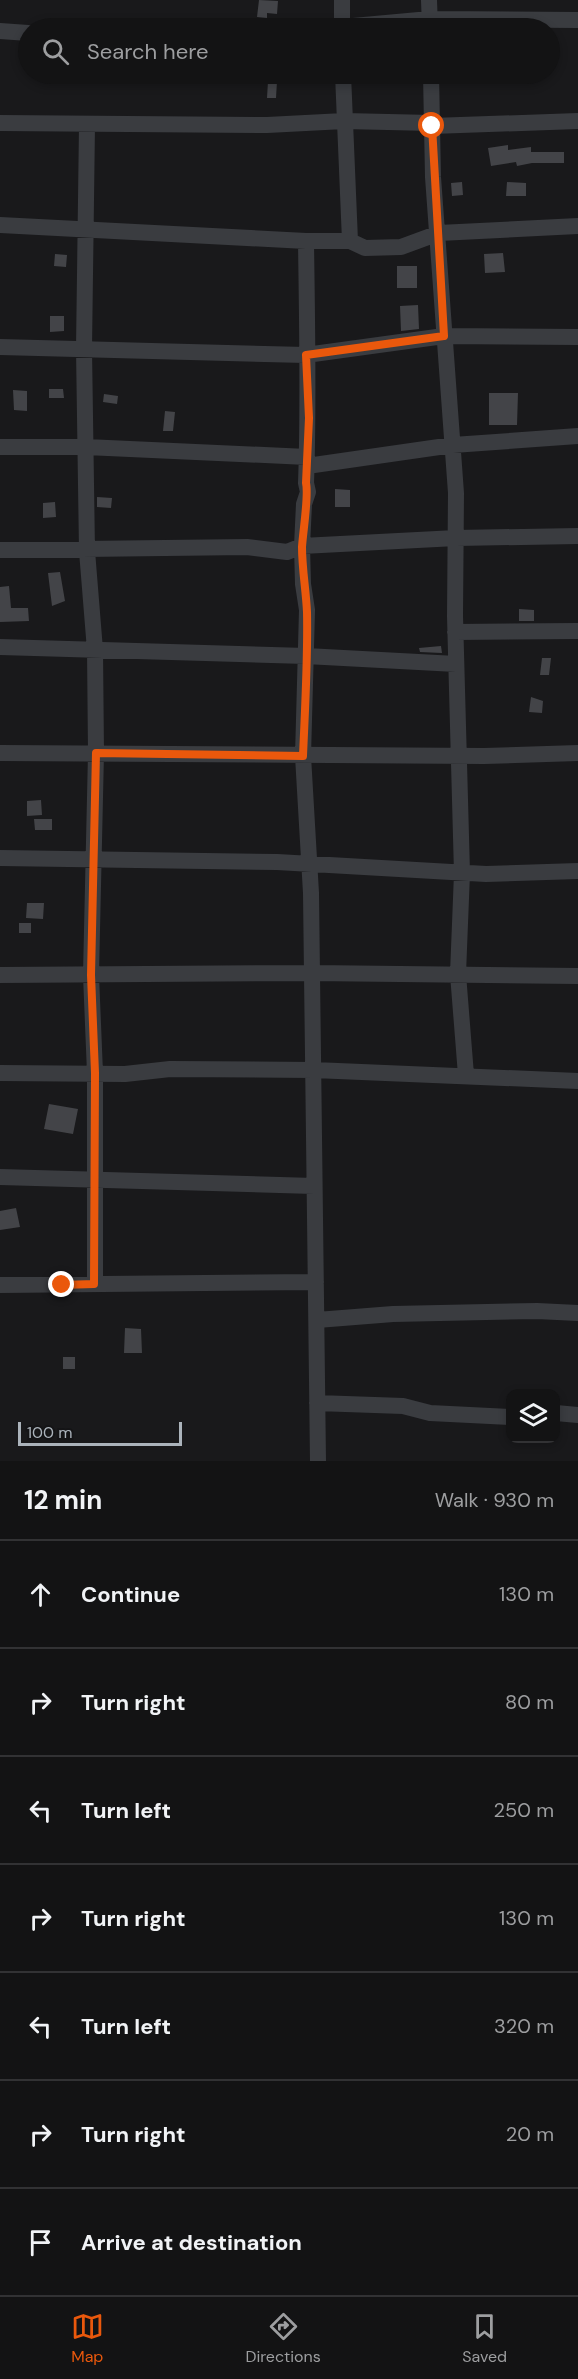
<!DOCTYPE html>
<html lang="en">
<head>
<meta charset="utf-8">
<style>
	:root { --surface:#131314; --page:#1c1c1d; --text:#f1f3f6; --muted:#9d9ea0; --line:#323234; --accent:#ea580c }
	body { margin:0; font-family:"DM Sans",sans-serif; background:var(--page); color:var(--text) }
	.controls { position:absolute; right:18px; bottom:18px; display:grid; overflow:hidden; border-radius:12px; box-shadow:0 3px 9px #0003 }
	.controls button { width:54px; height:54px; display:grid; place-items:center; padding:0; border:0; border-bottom:2px solid var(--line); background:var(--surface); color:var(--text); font:30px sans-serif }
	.scale { position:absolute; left:18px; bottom:15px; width:164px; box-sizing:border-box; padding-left:6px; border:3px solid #abb3bb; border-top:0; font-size:16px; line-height:21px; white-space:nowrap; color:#abb3bb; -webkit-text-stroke:4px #141416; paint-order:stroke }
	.stop { position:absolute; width:18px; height:18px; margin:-14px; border:4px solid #ea580c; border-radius:50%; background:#fff }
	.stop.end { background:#ea580c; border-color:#fff; box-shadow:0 2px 6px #0008 }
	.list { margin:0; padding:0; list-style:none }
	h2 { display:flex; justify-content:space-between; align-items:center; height:78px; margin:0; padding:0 24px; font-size:26px }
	h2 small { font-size:20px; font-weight:400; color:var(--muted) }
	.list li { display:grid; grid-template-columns:39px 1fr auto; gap:18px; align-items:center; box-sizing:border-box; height:108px; padding:0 24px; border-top:2px solid var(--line) }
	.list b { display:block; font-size:22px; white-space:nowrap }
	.list em { font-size:20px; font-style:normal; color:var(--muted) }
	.icon { flex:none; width:33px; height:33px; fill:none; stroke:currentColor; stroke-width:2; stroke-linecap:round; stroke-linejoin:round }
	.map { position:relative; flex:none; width:578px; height:1461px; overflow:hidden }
	.search { position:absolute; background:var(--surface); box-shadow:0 3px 9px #0003; left:18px; right:18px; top:18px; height:66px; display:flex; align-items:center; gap:15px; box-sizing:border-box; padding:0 21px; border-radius:33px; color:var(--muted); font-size:22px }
	.sheet { height:834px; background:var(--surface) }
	nav { display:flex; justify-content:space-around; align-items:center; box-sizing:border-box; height:84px; border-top:2px solid var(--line); background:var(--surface); font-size:16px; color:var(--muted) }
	nav a { display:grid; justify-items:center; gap:3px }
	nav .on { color:var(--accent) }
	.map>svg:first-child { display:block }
	.building { fill:#434448 }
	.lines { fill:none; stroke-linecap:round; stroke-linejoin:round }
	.minor { stroke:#3a3c40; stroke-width:16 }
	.route { stroke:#ea580c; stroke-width:8 }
</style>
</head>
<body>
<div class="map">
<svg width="578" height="1461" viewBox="0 0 578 1461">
	<rect width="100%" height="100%" fill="#19191b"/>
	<path class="building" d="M259,0L278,1L277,14L267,13V18L257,17Z
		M268,81H277L276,98H267Z
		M508,145V150L531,147V152H564V163H532L517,166L516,162L491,166L488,148Z
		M462,182L463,195L452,196L451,183Z
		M507,182L526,183V196H506Z
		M503,253L505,272L485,273L484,254Z
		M55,254L67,255L66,267L54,266Z
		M397,266H417V288H397Z
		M418,305L419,329L401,331L400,306Z
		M50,316H64V331L50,332Z
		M49,389H63L64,398H49Z
		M13,390L27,391V411L14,410Z
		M489,393H518L517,425H489Z
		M104,394L118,396L117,404L103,402Z
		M165,411L175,412L173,431H163Z
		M335,489L350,490V507H335Z
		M97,497L112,498L111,508L97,507Z
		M55,502L56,517L43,518V503Z
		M60,572L65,601L52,606L48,573Z
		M9,586L11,608H28L29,621L0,622V587Z
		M519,609L534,610V621H519Z
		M441,646L442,653L420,652L419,648Z
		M542,658H551L549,675H540Z
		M531,697L543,701L542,713L529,712Z
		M41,800L42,815L27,816V801Z
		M34,819H52V830H35Z
		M27,903H44L43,919L26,918Z
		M19,923H31V933H19Z
		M49,1104L78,1109L73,1134L44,1129Z
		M16,1208L20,1227L0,1230V1211Z
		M125,1328L141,1329L142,1353H124Z
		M63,1357H75V1369H63Z"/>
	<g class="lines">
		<path class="minor" d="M342,0V28
			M429,0L430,28
			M342,27L430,19L578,20
			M0,31L28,33
			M343,74L350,241
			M431,74L433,177L456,493L455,616L462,873L458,974L466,1075
			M0,123L267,125L344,121L432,123
			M87,125L84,349L87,551L95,650L96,753L91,975L95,1073V1284
			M432,126L578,121
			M0,225L306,241
			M0,347L306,355L444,336L578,337
			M0,447H86L307,457
			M307,466L453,445L578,436
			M0,550L247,547L287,552L302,546L456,538L578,536
			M455,632L578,631
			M0,647L306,656L456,664
			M0,753L484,756L578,753
			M0,858L277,862L486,874L578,871
			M0,975L312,973L578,976
			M0,1073L125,1074L170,1069L314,1070L578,1081
			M0,1177L314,1186
			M0,1285L316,1282
			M317,1320L393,1314L537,1311L578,1313
			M317,1403L403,1406L430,1413L510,1417
			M556,1413L578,1415
			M318,1461L311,893L303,756L307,610L303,584L302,546L304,504L308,492L306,483C309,403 307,322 306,241H350L365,248L401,247L439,233L578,226"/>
	</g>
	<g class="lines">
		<path class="route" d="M62,1285L94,1284L95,1073L91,975L96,753L303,756C305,708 308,659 307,612C306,590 302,569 302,547C303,531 309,495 306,483L309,418L306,355L444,336L432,126"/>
	</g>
</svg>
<div class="controls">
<button><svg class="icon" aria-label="layers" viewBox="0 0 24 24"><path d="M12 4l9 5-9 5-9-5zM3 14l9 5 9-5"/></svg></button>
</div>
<div class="scale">100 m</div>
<div class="stop" style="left:432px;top:126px"></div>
<div class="stop end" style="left:62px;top:1285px"></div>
<div class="search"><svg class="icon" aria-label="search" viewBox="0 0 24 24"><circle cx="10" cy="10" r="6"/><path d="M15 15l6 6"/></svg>Search here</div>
</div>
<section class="sheet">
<h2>12 min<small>Walk · 930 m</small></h2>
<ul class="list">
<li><svg class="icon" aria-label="ahead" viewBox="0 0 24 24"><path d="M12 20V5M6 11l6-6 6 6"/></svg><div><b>Continue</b></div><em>130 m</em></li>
<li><svg class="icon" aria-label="right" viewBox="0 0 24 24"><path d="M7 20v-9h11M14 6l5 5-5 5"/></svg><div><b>Turn right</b></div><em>80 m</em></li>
<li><svg class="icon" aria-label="left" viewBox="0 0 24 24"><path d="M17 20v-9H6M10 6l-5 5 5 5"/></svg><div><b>Turn left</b></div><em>250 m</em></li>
<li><svg class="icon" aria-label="right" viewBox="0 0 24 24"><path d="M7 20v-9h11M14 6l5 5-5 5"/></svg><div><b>Turn right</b></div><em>130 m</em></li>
<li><svg class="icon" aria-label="left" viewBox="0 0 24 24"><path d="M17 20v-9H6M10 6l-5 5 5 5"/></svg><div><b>Turn left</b></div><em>320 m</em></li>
<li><svg class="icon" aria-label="right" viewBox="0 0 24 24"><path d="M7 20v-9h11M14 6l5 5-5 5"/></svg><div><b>Turn right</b></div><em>20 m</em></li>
<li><svg class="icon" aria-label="arrive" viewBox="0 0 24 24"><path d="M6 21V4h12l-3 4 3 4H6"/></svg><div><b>Arrive at destination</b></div></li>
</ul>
</section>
<nav>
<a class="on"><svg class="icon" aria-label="map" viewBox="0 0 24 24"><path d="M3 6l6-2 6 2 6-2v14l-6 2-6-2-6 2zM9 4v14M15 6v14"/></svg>Map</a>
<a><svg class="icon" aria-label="directions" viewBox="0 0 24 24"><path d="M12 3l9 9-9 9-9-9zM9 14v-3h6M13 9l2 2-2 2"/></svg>Directions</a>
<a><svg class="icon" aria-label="saved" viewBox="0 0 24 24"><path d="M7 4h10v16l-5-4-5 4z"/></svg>Saved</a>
</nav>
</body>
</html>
